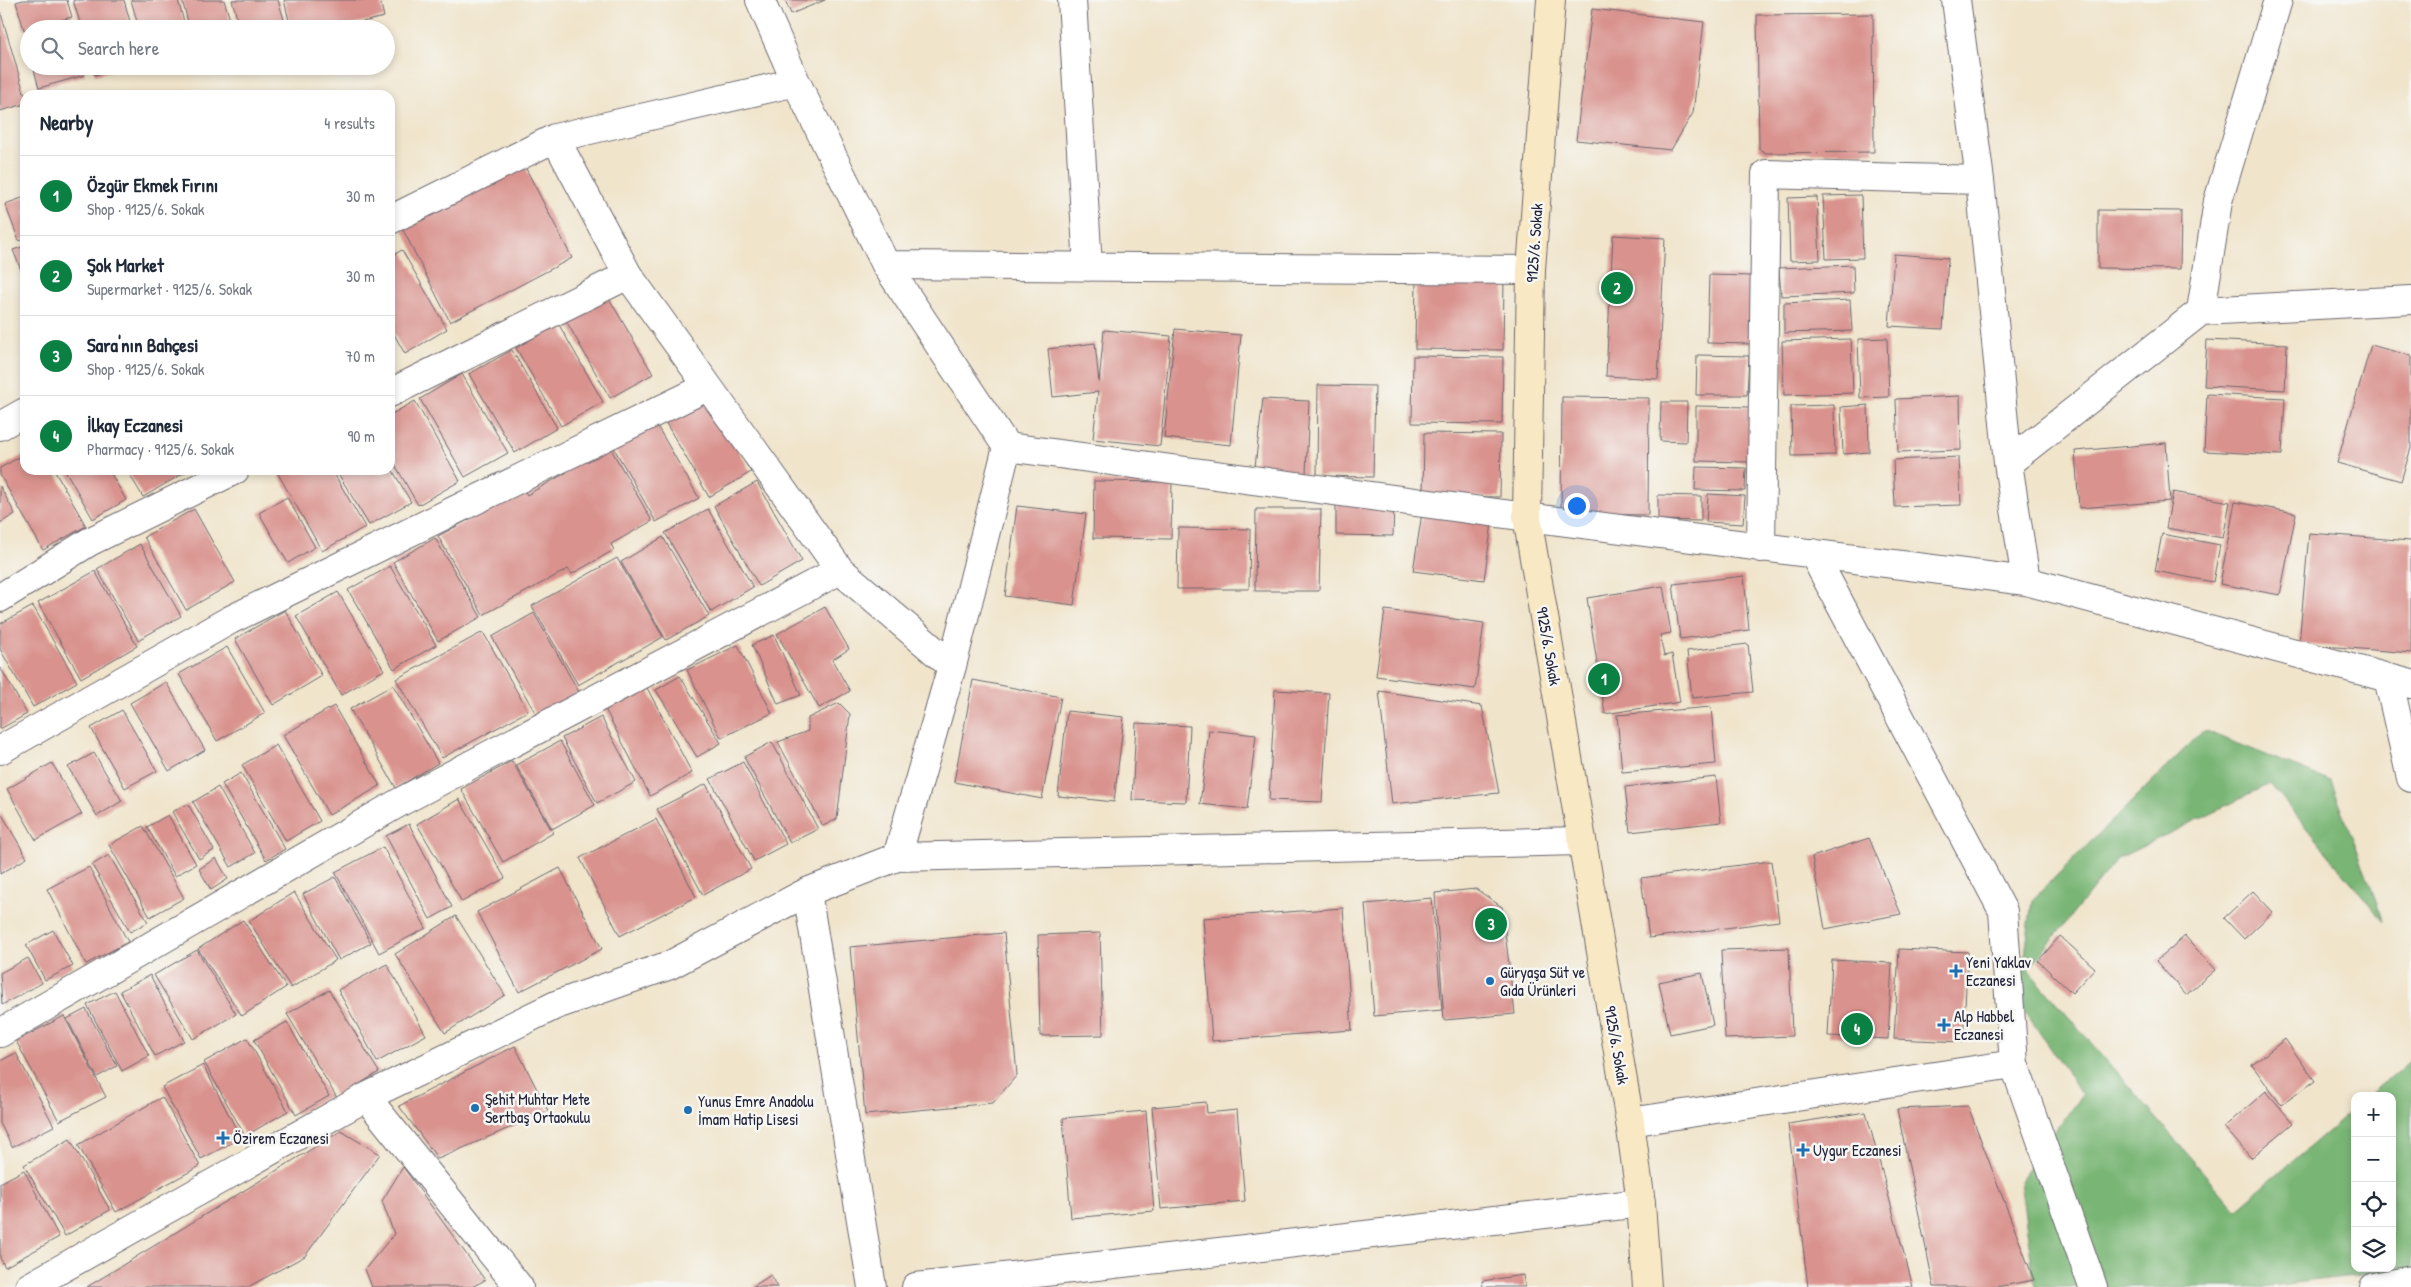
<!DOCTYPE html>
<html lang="en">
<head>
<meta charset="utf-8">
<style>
	:root { --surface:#fff; --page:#f6f6f7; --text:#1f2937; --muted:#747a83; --line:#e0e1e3; --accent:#0b8043 }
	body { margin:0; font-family:"Patrick Hand",sans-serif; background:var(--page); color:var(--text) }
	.controls { position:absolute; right:15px; bottom:15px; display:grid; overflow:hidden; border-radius:10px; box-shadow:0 2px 8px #0003 }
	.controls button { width:45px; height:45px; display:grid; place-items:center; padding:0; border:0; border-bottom:1px solid var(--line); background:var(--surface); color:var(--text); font:25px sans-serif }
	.you { position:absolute; left:1576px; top:505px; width:18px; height:18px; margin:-12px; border:4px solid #fff; border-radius:50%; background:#1a73e8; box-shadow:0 0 0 8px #1a73e833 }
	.badge { display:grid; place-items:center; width:32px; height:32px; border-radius:50%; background:var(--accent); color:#fff; font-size:16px; font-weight:700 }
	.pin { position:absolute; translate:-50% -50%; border:2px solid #fff; box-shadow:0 1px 5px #0006 }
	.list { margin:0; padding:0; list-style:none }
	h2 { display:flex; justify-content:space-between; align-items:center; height:65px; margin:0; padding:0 20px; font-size:21px }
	h2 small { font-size:16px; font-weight:400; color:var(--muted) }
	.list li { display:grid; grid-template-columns:32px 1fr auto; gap:15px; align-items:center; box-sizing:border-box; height:80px; padding:0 20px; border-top:1px solid var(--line) }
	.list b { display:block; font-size:19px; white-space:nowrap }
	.list p { margin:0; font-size:16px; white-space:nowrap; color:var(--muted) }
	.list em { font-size:16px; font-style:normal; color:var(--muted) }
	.icon { flex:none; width:28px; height:28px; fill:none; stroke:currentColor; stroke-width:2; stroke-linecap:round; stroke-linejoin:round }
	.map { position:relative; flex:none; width:2411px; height:1287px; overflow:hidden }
	.search { position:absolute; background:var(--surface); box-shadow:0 2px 8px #0003; left:20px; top:20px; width:375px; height:55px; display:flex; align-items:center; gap:12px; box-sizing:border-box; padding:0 18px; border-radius:28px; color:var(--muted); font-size:19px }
	.panel { position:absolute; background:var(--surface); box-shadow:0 2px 8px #0003; left:20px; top:90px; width:375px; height:385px; border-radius:15px }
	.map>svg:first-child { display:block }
	.forest { fill:#79b674; stroke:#4e6c58 }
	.building { fill:#d9928d }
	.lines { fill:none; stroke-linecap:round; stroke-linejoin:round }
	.minor-casing { stroke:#6a666d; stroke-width:30 }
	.secondary-casing { stroke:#6a666d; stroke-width:30 }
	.minor { stroke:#fff; stroke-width:28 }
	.secondary { stroke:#f8e8c3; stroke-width:28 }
	.poi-dot { fill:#1f6fb2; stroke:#f6f6f2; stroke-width:2 }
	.labels { text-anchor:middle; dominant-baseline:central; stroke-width:5; stroke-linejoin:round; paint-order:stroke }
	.street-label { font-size:16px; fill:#22223b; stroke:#f6f6f2 }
	.poi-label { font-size:16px; fill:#22223b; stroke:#f6f6f2; text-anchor:start }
</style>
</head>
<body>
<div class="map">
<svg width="2411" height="1287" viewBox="0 0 2411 1287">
	<rect width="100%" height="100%" fill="#f6f6f2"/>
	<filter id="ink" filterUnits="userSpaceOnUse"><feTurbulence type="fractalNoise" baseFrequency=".02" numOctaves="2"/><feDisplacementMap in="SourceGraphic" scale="10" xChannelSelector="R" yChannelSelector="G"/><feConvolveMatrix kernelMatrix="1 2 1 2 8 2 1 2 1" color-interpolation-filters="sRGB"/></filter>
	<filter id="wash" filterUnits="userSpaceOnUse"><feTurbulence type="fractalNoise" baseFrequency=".0096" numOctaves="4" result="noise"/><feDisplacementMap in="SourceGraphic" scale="20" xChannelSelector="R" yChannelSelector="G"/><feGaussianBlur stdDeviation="1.12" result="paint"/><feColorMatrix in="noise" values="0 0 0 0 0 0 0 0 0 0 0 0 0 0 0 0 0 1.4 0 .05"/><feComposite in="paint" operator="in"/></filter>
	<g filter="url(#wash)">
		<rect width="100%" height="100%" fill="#f0e4cb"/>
		<path class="forest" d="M2204,730L2331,781L2384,922L2270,784L2117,859L2028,970L2236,1210L2355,1108V1268H2392V1096H2369L2411,1060V1269L2261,1287H2035L2020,1181L2082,1094L2019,1003L2032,900Z"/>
		<g id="blocks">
			<path class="building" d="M23,0H67L72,17L24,30L16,2Z
				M73,0H124L132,29H82Z
				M131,0H178L186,29H139Z
				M182,0H224L233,29H190Z
				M232,0H278L287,29H240Z
				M284,0H380L384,17L332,29H291Z
				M785,0H825L791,14Z
				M1592,9L1704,22L1693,113L1671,150L1576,140Z
				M0,10L25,96V104L0,111Z
				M1873,14L1874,152L1766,153L1759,149L1757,15Z
				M33,66H82L85,75L39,88Z
				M92,66H125V67L95,75Z
				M522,161L572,258L450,322L400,224Z
				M1861,195L1863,258L1826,259L1823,196Z
				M25,197V239L19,241L5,204Z
				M1817,197L1820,260L1790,261L1788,198Z
				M2098,210L2181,211L2180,269L2098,268Z
				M1613,235L1665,238L1658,379L1606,376Z
				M25,246V280L13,250Z
				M402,250L447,329L405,354L390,327V257Z
				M1894,254L1948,258L1943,329L1889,326Z
				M1853,265L1854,293L1781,296L1779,268Z
				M1709,275L1752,276L1751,344L1707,343Z
				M1416,278L1504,279L1503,350L1415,349Z
				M607,295L653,374L610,398L565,319Z
				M1850,300L1852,331L1784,333V303Z
				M558,323L603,402L561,426L516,348Z
				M1175,329L1241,335L1231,445L1164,438Z
				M1104,330L1171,336L1160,446L1093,439L1098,392L1053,397L1048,349L1095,343L1099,383Z
				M1887,338L1889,397L1860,398L1858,339Z
				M1851,339L1853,393L1784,395L1782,341Z
				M2207,340L2287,344L2285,390L2204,386Z
				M2371,345L2411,356V448L2401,481L2337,463Z
				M512,350L557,428L515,453L469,374Z
				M1697,355L1749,356L1747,395H1696Z
				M1413,356L1503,357L1502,424L1412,423Z
				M462,374L508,453L465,477L420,399Z
				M1318,385L1375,386L1373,477L1317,476Z
				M705,393L751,472L709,497L663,418Z
				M2207,394L2285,398L2282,455L2204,451Z
				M1960,396L1961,450L1898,452L1896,399Z
				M1562,397L1649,398L1648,515L1561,514Z
				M1263,399L1309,401L1306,474L1254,475Z
				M415,401L460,481L418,505L390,456V415Z
				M1661,402H1687L1686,442L1660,441Z
				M1834,405L1835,455L1792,456L1791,406Z
				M1868,405L1869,452L1843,454L1841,407Z
				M1696,406L1751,407L1750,462L1696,461Z
				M653,419L699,498L656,522L611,443Z
				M1424,433L1501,434L1500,497L1423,496Z
				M607,442L652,521L611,544L614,550L572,574L568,569L483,615L438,536L524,490L527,495L567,472L564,466Z
				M2166,443L2170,501L2079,508L2075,451Z
				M25,454V470H54L86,526L43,550L0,475V468Z
				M1959,457L1961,505L1895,507L1893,460Z
				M390,466L411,502L369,525L336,470H390Z
				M1696,467L1746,468L1745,491L1695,490Z
				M65,470H109L126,500L93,519Z
				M127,470H189L143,497Z
				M281,470H332L365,527L322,551L277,472Z
				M1094,481L1172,482L1171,539L1093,538Z
				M757,482L802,561L759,586L714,506Z
				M0,486L15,514L0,523Z
				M2173,492L2230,502L2223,538L2166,528Z
				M1708,494L1745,496L1743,524L1706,522Z
				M1658,495L1701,496V521L1658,520Z
				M287,497L315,547L288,563L259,513Z
				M2235,502L2296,513L2280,595L2220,584Z
				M1336,504L1394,505L1393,536L1336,535Z
				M1017,506L1086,514L1074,605L1005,596Z
				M194,509L235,582L186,610L144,537Z
				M708,509L753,587L711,612L665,533Z
				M1256,509H1321L1319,591H1255Z
				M1422,513L1492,523L1484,580L1413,571Z
				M1178,528L1250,529L1249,589H1177Z
				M2309,533L2411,541V653L2299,644Z
				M2162,534L2220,545L2213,582L2155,571Z
				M663,537L709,616L666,640L621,562Z
				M435,538L481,617L438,641L393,562Z
				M140,544L181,616L138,640L97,569Z
				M617,558L663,637L578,685L532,606Z
				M390,566L436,645L394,669L348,590Z
				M95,571L137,646L81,678L38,603Z
				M1744,576L1749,630L1680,639L1673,584Z
				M1663,586L1671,633L1660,635L1664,656L1672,654L1680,702L1605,714L1587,598Z
				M338,592L384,670L341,695L296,616Z
				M33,606L77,682L33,707L0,649V624Z
				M825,607L849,649L832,660L850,691L819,708L777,634Z
				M285,610L322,676L273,705L235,639Z
				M1385,610L1484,623L1475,689L1376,676Z
				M534,613L579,692L537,716L492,637Z
				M483,632L528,711L442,758L396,679Z
				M774,635L801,695L778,704L752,645Z
				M1748,644L1753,692L1692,698L1687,651Z
				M738,645L772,713L721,738L687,670Z
				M227,647L265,713L217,741L179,674Z
				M0,667L27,714L0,729Z
				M680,676L721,743L697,757L656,690Z
				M973,680L1061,697L1042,799L954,782Z
				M166,682L205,750L169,771L130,703Z
				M393,685L438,763L396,788L350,709Z
				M646,686L692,773L650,796L604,707Z
				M1275,690L1329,693L1322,802L1269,800Z
				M1379,691L1482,706L1499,793L1392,804Z
				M839,703L850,714L837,819L823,826L778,742L808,731V718Z
				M334,706L380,786L329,815L283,735Z
				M1711,707L1716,764L1622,772L1617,715Z
				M122,710L157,771L125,788L91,728Z
				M1067,711L1124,717L1114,802L1058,796Z
				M601,717L636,782L597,803L562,738Z
				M1136,723L1190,726L1186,802L1132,800Z
				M1209,730L1256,735L1247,809L1200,804Z
				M560,741L595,805L552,829L516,765Z
				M772,742L818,829L790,843L744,757Z
				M276,745L320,821L286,841L242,765Z
				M94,753L122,801L97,816L68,767Z
				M512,761L553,833L503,862L461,789Z
				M743,762L786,844L754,861L710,779Z
				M52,763L82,814L36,840L7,789Z
				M241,773L285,849L266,860L222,784Z
				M1716,777L1721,822L1630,832L1625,787Z
				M706,784L751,869L703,895L657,809Z
				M218,787L255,853L231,867L193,802Z
				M459,799L505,878L462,902L417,824Z
				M188,804L214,850L199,859L172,812Z
				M0,811L27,858L0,874Z
				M168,815L196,864L175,876L147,827Z
				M656,819L696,897L620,936L580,858Z
				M409,824L452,907L430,919L386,836Z
				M143,826L184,898L150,917L109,845Z
				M1869,838L1901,914L1825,929L1812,857Z
				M383,847L426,928L379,953L335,872Z
				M109,855L148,922L130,932L92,865Z
				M216,858L228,879L211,890L199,869Z
				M1771,861L1779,921L1649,938L1641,878Z
				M89,867L128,942L86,964L47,889Z
				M560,868L602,949L519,992L477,912Z
				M335,877L371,943L339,960L303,894Z
				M1476,889L1502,907L1515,1014L1444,1020L1435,893Z
				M2253,891L2273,912L2244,939L2224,918Z
				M294,892L336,960L291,988L249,921Z
				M1432,898L1442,1010L1374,1016L1365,904Z
				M1343,908L1352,1030L1212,1041L1203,918Z
				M456,916L505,995L445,1033L395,954Z
				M243,920L286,987L242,1016L198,949Z
				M53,930L73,966L45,980L26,945Z
				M1004,933L1017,1075L993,1103L865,1115L850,947Z
				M1100,933L1103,1035L1040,1036L1038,935Z
				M2060,936L2095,968L2072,993L2038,961Z
				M2185,936L2215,970L2186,995L2156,961Z
				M1789,948L1792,1036L1725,1039L1721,950Z
				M1899,949L1968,952L1963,1042L1894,1039Z
				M197,950L236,1014L193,1039L154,975Z
				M28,958L42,983L2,1005L0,973Z
				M1832,960L1892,963L1888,1039L1828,1036Z
				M387,964L426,1035L377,1062L338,990Z
				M1702,973L1713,1025L1670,1034L1659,982Z
				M150,975L184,1041L155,1056L120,991Z
				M329,990L379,1072L337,1098L287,1014Z
				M115,991L149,1056L122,1071L87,1005Z
				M86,1009L117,1066L97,1077L67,1019Z
				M64,1016L106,1097L59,1121L16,1041Z
				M287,1022L329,1096L296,1115L254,1040Z
				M247,1038L288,1111L245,1136L204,1062Z
				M2285,1039L2315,1081L2281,1105L2252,1065Z
				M515,1046L548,1111L438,1159L399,1106Z
				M16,1053L54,1126L12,1147L0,1123V1061Z
				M203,1065L241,1138L201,1159L162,1087Z
				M2266,1091L2293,1123L2251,1158L2224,1127Z
				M162,1097L200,1166L116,1212L78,1145Z
				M1206,1102L1207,1113L1237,1110L1245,1201L1161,1209L1152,1107Z
				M1968,1106L2034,1280L1996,1287H1934L1897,1109Z
				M1146,1111L1154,1211L1071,1218L1063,1118Z
				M1866,1112L1913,1287H1808L1788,1124Z
				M341,1131L380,1154L305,1256L248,1287H87Z
				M70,1139L110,1210L65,1236L24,1165Z
				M403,1167L485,1280L472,1287H372L365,1269L394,1234L382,1201Z
				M24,1170L59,1237L5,1267L0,1258V1183Z
				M771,1275L778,1287H752Z
				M1523,1275L1525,1287H1483L1482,1281Z"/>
		</g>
	</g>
	<g filter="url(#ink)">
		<use href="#blocks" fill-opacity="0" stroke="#6a666d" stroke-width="1"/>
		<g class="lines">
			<g class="minor-casing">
				<path id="minor" d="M760,0L796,82
					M1072,0L1088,267
					M1956,0L1980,180L2008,463L2026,581
					M555,138L628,275L840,570L952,666
					M390,220L555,138L796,82L886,265L1007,447L952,666L897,857L807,892L872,1287
					M886,265L1531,270
					M2201,311L2411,300
					M390,393L628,275
					M0,426L25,412
					M1007,447L1527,517L2026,581L2411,684
					M2008,463L2201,311L2218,201L2278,0
					M1761,548L1766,174L1980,180
					M1813,553L2003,911L2014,1064L2093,1287
					M0,598L89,542L235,470
					M2388,678L2411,778
					M0,750L230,620L707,387
					M897,857L1582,841
					M0,1033L402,801L840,570
					M366,1097L519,1287
					M1630,1122L2014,1064
					M29,1287L366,1097L556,1005L670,965L807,892
					M916,1287L1641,1203
					M2374,1287L2411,1280"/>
			</g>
			<g class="secondary-casing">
				<path id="secondary" d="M1551,0L1531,270L1527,517L1630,1122L1641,1203L1647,1287"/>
			</g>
			<use href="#minor" class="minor"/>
			<use href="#secondary" class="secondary"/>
		</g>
	</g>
	<g class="poi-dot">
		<path d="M1953.5 963.5h5v5h5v5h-5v5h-5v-5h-5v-5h5z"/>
		<circle cx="1490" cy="981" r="5"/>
		<path d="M1941.5 1017.5h5v5h5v5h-5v5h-5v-5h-5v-5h5z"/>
		<circle cx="475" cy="1108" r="5"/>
		<circle cx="688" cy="1110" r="5"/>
		<path d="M220.5 1130.5h5v5h5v5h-5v5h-5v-5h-5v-5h5z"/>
		<path d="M1800.5 1142.5h5v5h5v5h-5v5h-5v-5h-5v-5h5z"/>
	</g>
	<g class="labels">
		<g class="street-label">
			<text transform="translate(1534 243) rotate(-86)">9125/6. Sokak</text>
			<text transform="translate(1549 646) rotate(80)">9125/6. Sokak</text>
			<text transform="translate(1617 1045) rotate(80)">9125/6. Sokak</text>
		</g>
		<g class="poi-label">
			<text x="1966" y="962">Yeni Yaklav<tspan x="1966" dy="18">Eczanesi</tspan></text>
			<text x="1500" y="972">Güryaşa Süt ve<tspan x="1500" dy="18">Gıda Ürünleri</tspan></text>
			<text x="1954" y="1016">Alp Habbel<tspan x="1954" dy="18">Eczanesi</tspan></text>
			<text x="485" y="1099">Şehit Muhtar Mete<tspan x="485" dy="18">Sertbaş Ortaokulu</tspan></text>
			<text x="698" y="1101">Yunus Emre Anadolu<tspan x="698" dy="18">İmam Hatip Lisesi</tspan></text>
			<text x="233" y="1138">Özirem Eczanesi</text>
			<text x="1813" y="1150">Uygur Eczanesi</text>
		</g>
	</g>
</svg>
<div class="controls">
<button>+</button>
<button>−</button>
<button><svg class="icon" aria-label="locate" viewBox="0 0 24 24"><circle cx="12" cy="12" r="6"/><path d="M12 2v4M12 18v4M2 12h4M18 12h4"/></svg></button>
<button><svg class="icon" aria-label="layers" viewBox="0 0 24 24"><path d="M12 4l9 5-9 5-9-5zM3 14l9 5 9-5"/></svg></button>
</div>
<div class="you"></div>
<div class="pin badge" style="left:1604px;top:679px">1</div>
<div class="pin badge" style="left:1617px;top:288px">2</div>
<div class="pin badge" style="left:1491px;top:924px">3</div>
<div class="pin badge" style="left:1857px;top:1029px">4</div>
<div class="search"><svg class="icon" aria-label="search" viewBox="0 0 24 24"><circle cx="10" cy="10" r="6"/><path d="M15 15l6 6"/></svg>Search here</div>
<section class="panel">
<h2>Nearby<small>4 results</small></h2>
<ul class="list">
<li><span class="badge">1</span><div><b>Özgür Ekmek Fırını</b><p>Shop · 9125/6. Sokak</p></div><em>30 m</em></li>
<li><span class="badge">2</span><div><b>Şok Market</b><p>Supermarket · 9125/6. Sokak</p></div><em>30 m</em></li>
<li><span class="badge">3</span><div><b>Sara'nın Bahçesi</b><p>Shop · 9125/6. Sokak</p></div><em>70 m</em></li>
<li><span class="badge">4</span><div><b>İlkay Eczanesi</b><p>Pharmacy · 9125/6. Sokak</p></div><em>90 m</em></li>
</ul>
</section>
</div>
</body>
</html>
